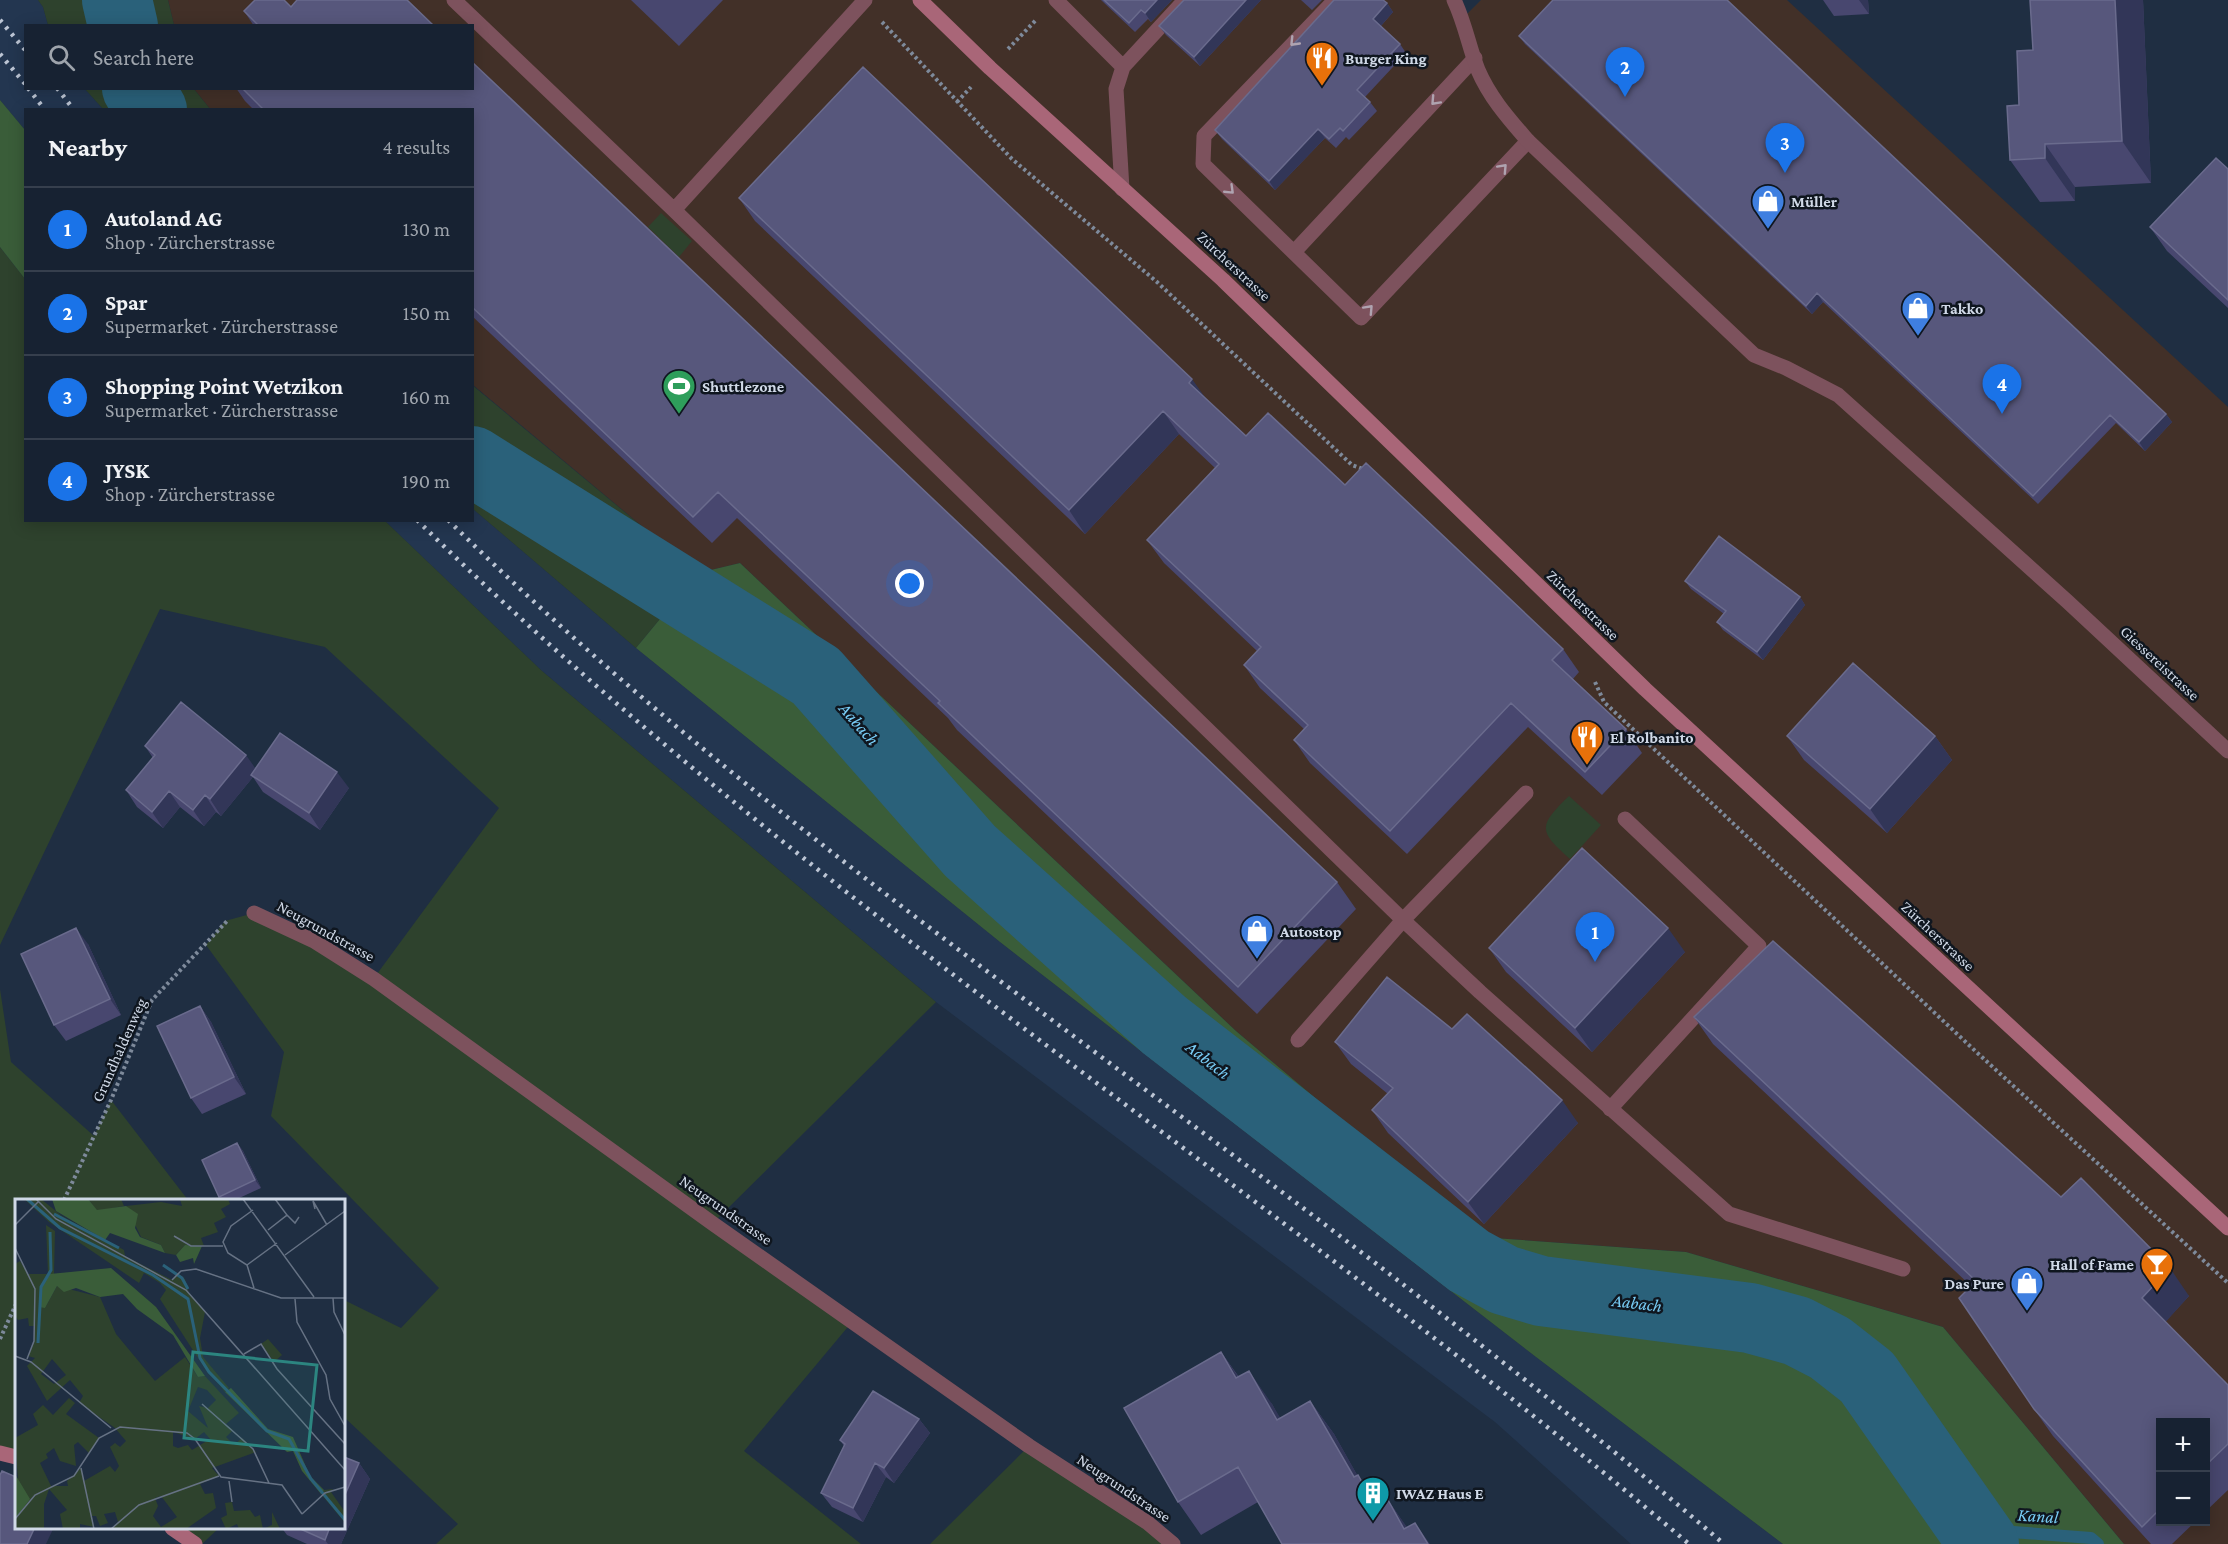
<!DOCTYPE html>
<html lang="en">
<head>
<meta charset="utf-8">
<style>
	:root { --surface:#172232; --page:#202a3a; --text:#f1f3f6; --muted:#9ea4ac; --line:#363f4d; --accent:#1a73e8 }
	body { margin:0; font-family:"Crimson Pro",serif; background:var(--page); color:var(--text) }
	.controls { position:absolute; right:18px; bottom:18px; display:grid; overflow:hidden; border-radius:0px; box-shadow:0 3px 15px #0003 }
	.controls button { width:54px; height:54px; display:grid; place-items:center; padding:0; border:0; border-bottom:2px solid var(--line); background:var(--surface); color:var(--text); font:30px sans-serif }
	.you { position:absolute; left:910px; top:584px; width:21px; height:21px; margin:-15px; border:4px solid #fff; border-radius:50%; background:#1a73e8; box-shadow:0 0 0 9px #1a73e833 }
	.badge { display:grid; place-items:center; width:39px; height:39px; border-radius:50%; background:var(--accent); color:#fff; font-size:20px; font-weight:700 }
	.pin { position:absolute; translate:-50% -50px; filter:drop-shadow(0 2px 3px #0008) }
	.pin::after { content:''; position:absolute; top:32px; width:21px; height:18px; background:inherit; clip-path:polygon(0 0,100% 0,50% 100%) }
	.list { margin:0; padding:0; list-style:none }
	h2 { display:flex; justify-content:space-between; align-items:center; height:78px; margin:0; padding:0 24px; font-size:26px }
	h2 small { font-size:20px; font-weight:400; color:var(--muted) }
	.list li { display:grid; grid-template-columns:39px 1fr auto; gap:18px; align-items:center; box-sizing:border-box; height:84px; padding:0 24px; border-top:2px solid var(--line) }
	.list b { display:block; font-size:22px; white-space:nowrap }
	.list p { margin:0; font-size:20px; white-space:nowrap; color:var(--muted) }
	.list em { font-size:20px; font-style:normal; color:var(--muted) }
	.icon { flex:none; width:33px; height:33px; fill:none; stroke:currentColor; stroke-width:2; stroke-linecap:round; stroke-linejoin:round }
	.map { position:relative; flex:none; width:2228px; height:1544px; overflow:hidden }
	.search { position:absolute; background:var(--surface); box-shadow:0 3px 15px #0003; left:24px; top:24px; width:450px; height:66px; display:flex; align-items:center; gap:15px; box-sizing:border-box; padding:0 21px; border-radius:0px; color:var(--muted); font-size:22px }
	.panel { position:absolute; background:var(--surface); box-shadow:0 3px 15px #0003; left:24px; top:108px; width:450px; height:414px; border-radius:0px }
	.map>svg:first-child { display:block }
	.commercial { fill:#423028; fill-rule:evenodd }
	.built { fill:#233650 }
	.green { fill:#2e422d }
	.forest { fill:#3a5d39 }
	.lines { fill:none; stroke-linecap:round; stroke-linejoin:round }
	.stream { stroke:#2a617a; stroke-width:12 }
	.river { stroke:#2a617a; stroke-width:70 }
	.path { stroke:#7e8a9b; stroke-width:4; stroke-dasharray:3 3; stroke-linecap:butt }
	.lane { stroke:#7d525d; stroke-width:15 }
	.street { stroke:#7d525d; stroke-width:15 }
	.secondary { stroke:#a96678; stroke-width:15 }
	.rail { stroke:#bcc5d4; stroke-width:4.5; stroke-dasharray:3 6; stroke-linecap:butt }
	.wall { fill:#48476f }
	.shaded-wall { fill:#323658 }
	.building { fill:#57577c; stroke:#6a6b8d; stroke-width:1.5 }
	.oneway { stroke:#afa3b0 }
	.labels { text-anchor:middle; dominant-baseline:central; stroke-width:5; stroke-linejoin:round; paint-order:stroke }
	.poi-label { font-size:16px; font-weight:bold; fill:#d0d9e7; stroke:#0f161f; text-anchor:start }
	.street-label { font-size:16px; fill:#d0d9e7; stroke:#0f161f }
	.water-label { font-size:18px; font-style:italic; fill:#78ccf5; stroke:#0f161f }
	.inset-river { fill:none; stroke:#2a617a; stroke-width:3 }
	.inset-road { fill:none; stroke:#667284; stroke-width:1.5 }
	.view { fill:#2c8580; fill-opacity:0.15; stroke:#2c8580; stroke-width:3 }
	.inset-edge { fill:none; stroke:#d0d9e7; stroke-width:3 }
</style>
</head>
<body>
<div class="map">
<svg width="2228" height="1544" viewBox="0 0 2228 1544">
	<rect width="100%" height="100%" fill="#1f2e42"/>
	<path class="commercial" d="M168,0H1454L1463,18L1481,0H1787L2228,407V1544H2124L1943,1327L1686,1252L1480,1237L1236,1031L740,563L698,573L473,385L472,110L210,109L194,89L472,88V26L174,25ZM2160,1422H2206V1522H2160Z"/>
	<path class="built" d="M0,0H38L43,7L48,25L26,26V88L85,89L103,109L26,110L25,130L0,100Z
		M473,509L636,648L1000,942L1536,1357L1783,1544H1631L1495,1422L936,1002L542,671L385,521L472,520Z"/>
	<path class="green" d="M38,0H168L174,25H48L43,7Z
		M85,89H194L210,109H103Z
		M661,213L692,241L679,257L648,227Z
		M0,247L25,279L26,520L385,521L542,671L936,1002L713,1223L852,1322L744,1451L861,1544H436L458,1524L344,1417V1300L401,1328L439,1288L271,1116L284,1052L206,945L225,921L254,913L374,978L499,808L325,647L160,609L0,945Z
		M472,385L698,573L636,648L473,509Z
		M1569,796L1601,825L1570,859C1538,831 1538,826 1569,796Z
		M0,989L11,1062L94,1136L111,1100L188,1200H16V1457L0,1453Z
		M1029,1446L1173,1544H930Z
		M172,1528H219L202,1544Z"/>
	<path class="forest" d="M0,100L25,130V279L0,247Z
		M740,563L1236,1031L1480,1237L1686,1252L1943,1327L2124,1544H1783L1536,1357L1000,942L636,648L698,573Z"/>
	<g class="lines">
		<path class="stream" d="M1974,1529L2091,1538L2098,1544"/>
		<path class="river" d="M117,0L123,26
			M137,88L152,110
			M472,461L816,676L970,851L1164,1025L1469,1261L1504,1280L1541,1291L1750,1318L1797,1331L1830,1348L1867,1377L1984,1544"/>
		<path class="path" d="M882,22L1012,159L1157,282L1352,465L1363,469
			M1008,49L1036,20
			M957,102L971,87
			M1595,682L1604,702L1971,1047L2228,1283
			M64,1200L111,1100L152,1000L228,920
			M0,1339L16,1304"/>
		<path class="lane" d="M454,0L674,210L1403,920L1480,992L1729,1214L1903,1269
			M1056,0L1123,67
			M1335,0L1204,136L1203,164L1361,318L1528,141
			M1122,189L1116,89L1123,67L1185,0
			M674,210L865,0
			M1294,252L1475,58
			M1298,1040L1403,920L1526,793
			M1610,1109L1759,946L1625,819"/>
		<path class="street" d="M1454,0C1465,23 1469,47 1478,70C1490,98 1509,119 1528,141L1754,355L1786,368L1838,395L2068,602L2228,751
			M254,913L314,941L374,979L712,1223L1029,1446L1148,1523L1173,1544"/>
		<path class="secondary" d="M920,0L990,68L1223,280L1645,689L2228,1228
			M0,1453L16,1457
			M172,1528L195,1544"/>
		<path class="rail" d="M0,20L26,51
			M0,54L26,85
			M28,88L45,110
			M57,88L74,110
			M417,520C806,903 1275,1191 1689,1544
			M448,520C659,728 898,905 1135,1082C1335,1231 1534,1381 1724,1544"/>
	</g>
	<path class="wall" d="M631,0H723L679,46Z
		M1101,0H1172L1151,22L1148,19L1135,32Z
		M1184,0H1261L1200,66L1166,35L1159,26Z
		M1301,0H1322L1312,10Z
		M1823,0H1868L1869,14L1834,16Z
		M2030,0H2143L2151,183L2075,187V201L2040,202L2010,160L2019,105L2033,50Z
		M1387,3L1393,12L1381,26L1400,44L1406,53L1365,97L1370,102L1377,111L1349,140L1346,137L1336,148L1325,138L1275,190L1222,139L1215,130Z
		M291,7L434,26H254L244,11Z
		M1519,36L2166,414L2172,422L2145,451L2116,423L2038,504L1823,302L1812,314L1525,44Z
		M236,88H472L1337,882L1356,909L1257,1014L957,730L948,718L737,518L712,543L472,316V110H254L245,101Z
		M2228,169V308L2167,251L2150,227Z
		M739,198L1207,400L1246,436L1345,485L1563,649L1579,672L1573,679L1626,729L1642,753L1602,795L1528,727L1407,854L1310,763L1294,740L1304,729L1260,688L1244,665L1257,651L1164,563L1147,540L1215,468L1179,434L1085,534L755,221Z
		M1685,581L1800,597L1805,605L1763,660L1723,630L1717,622L1724,614L1691,589Z
		M1787,736H1935L1952,760L1887,833L1804,760Z
		M145,746L256,769L349,788L320,830L263,792L253,777L221,816L216,812L204,826L180,807L163,828L137,807L126,790L153,758Z
		M88,944L121,1015L66,1041L54,1025Z
		M1489,948L1685,952L1592,1052L1506,972Z
		M200,1006L211,1022L246,1094L202,1114L191,1098Z
		M1694,1017L2061,1197L2189,1296L2165,1322L2228,1385V1490L2205,1512V1422H2160V1521H2196L2172,1544H2151L2053,1436L2034,1409L1971,1286L1713,1044Z
		M1452,1029L1578,1123L1484,1224L1388,1133L1372,1110L1388,1094L1351,1064L1335,1042Z
		M237,1143L243,1151L261,1188L235,1200H222L219,1197Z
		M1221,1352L1239,1377L1272,1404L1280,1419L1310,1401L1334,1434L1357,1475L1380,1505L1388,1500L1407,1528L1430,1544L1258,1502L1201,1535L1178,1502Z
		M919,1419L930,1433L894,1483L886,1477L863,1522L832,1507L821,1493L844,1446L840,1440Z
		M359,1463L370,1479L341,1544H307L287,1535L281,1527H344Z"/>
	<path class="shaded-wall" d="M1157,0H1172L1151,22L1145,13Z
		M1246,0H1261L1200,66L1194,57Z
		M1859,0H1868L1869,14Z
		M2115,0H2143L2151,183L2122,141Z
		M1387,3L1393,12L1379,28L1373,19Z
		M1318,129L1325,138L1275,190L1269,181Z
		M2045,144L2075,187V201L2045,158Z
		M1817,293L1823,302L1812,314L1806,306Z
		M1192,379L1209,403L1189,383Z
		M1163,411L1179,434L1085,534L1069,510Z
		M2166,414L2172,422L2145,451L2139,442Z
		M1800,597L1805,605L1763,660L1757,652Z
		M1935,736L1952,760L1887,833L1870,809Z
		M246,755L258,772L251,775L253,777L221,816L210,799Z
		M337,772L349,788L320,830L309,813Z
		M169,791L180,807L163,828L152,812Z
		M205,795L216,812L204,826L193,810Z
		M76,928L88,944L121,1015L110,999Z
		M1668,928L1685,952L1592,1052L1575,1028Z
		M200,1006L211,1022L246,1094L234,1077Z
		M1562,1100L1578,1123L1484,1224L1468,1202Z
		M237,1143L243,1151L261,1188L255,1180Z
		M2170,1268L2189,1296L2162,1326L2142,1298Z
		M1221,1352L1244,1385L1236,1378Z
		M1249,1371L1272,1404L1301,1453L1277,1420Z
		M1310,1401L1334,1434L1377,1510L1354,1477Z
		M919,1419L930,1433L894,1483L884,1468Z
		M359,1463L370,1479L341,1544H328L325,1540L330,1527H344V1497Z
		M875,1463L886,1477L863,1522L853,1508Z
		M1358,1475L1381,1507H1376Z
		M1388,1500L1411,1533L1404,1529Z
		M1415,1523L1430,1544H1428Z
		M35,1527H54L46,1544H27Z"/>
	<path class="building" d="M255,0H284L291,7L297,0H407L434,26H259L244,11Z
		M1104,0H1157L1145,13L1141,10L1129,23Z
		M1184,0H1246L1194,57L1159,26Z
		M1334,0H1383L1387,3L1373,19L1400,44L1357,90L1370,102L1343,131L1340,128L1329,139L1318,129L1269,181L1215,130Z
		M1553,0H1727L2166,414L2139,442L2110,415L2033,496L1817,293L1806,306L1519,36Z
		M2030,0H2115L2122,141L2045,144V158L2010,160L2007,106L2019,105L2017,51L2033,50Z
		M472,62L1337,882L1238,987L938,703L940,701L718,492L693,517L472,307V110H264L242,88H472Z
		M863,67L1192,379L1189,383L1246,436L1268,413L1345,485L1366,463L1563,649L1552,660L1626,729L1585,772L1511,703L1390,831L1294,740L1308,725L1244,665L1261,647L1147,540L1219,464L1163,411L1069,510L739,198Z
		M2216,158L2228,169V300L2150,227Z
		M1719,536L1800,597L1757,652L1717,622L1726,611L1685,581Z
		M1853,663L1935,736L1870,809L1787,736Z
		M181,702L246,755L210,799L205,795L193,810L169,791L152,812L126,790L155,755L145,746Z
		M280,733L337,772L309,813L251,775Z
		M1582,848L1668,928L1575,1028L1489,948Z
		M76,928L110,999L54,1025L21,954Z
		M1773,941L2061,1197L2081,1178L2170,1268L2142,1298L2228,1385V1444L2205,1466V1422H2160V1509L2142,1527L2034,1409L1959,1298L1976,1281L1694,1017Z
		M1387,977L1452,1029L1467,1014L1562,1100L1468,1202L1372,1110L1393,1088L1335,1042Z
		M200,1006L234,1077L191,1098L157,1026Z
		M237,1143L255,1180L219,1197L202,1160Z
		M1221,1352L1236,1378L1249,1371L1277,1420L1310,1401L1354,1477L1358,1475L1376,1507L1388,1500L1404,1529L1415,1523L1428,1544H1282L1238,1467L1178,1502L1124,1408Z
		M873,1391L919,1419L884,1468L875,1463L853,1508L821,1493L845,1444L840,1440Z
		M344,1457L359,1463L344,1497Z
		M2,1471L16,1477V1527H35L27,1544H0V1475Z
		M296,1527H330L325,1540Z"/>
	<defs><path id="oneway-chevron" d="M-2-3.5L2.5 0L-2 3.5" fill="none" stroke-width="1.6" stroke-linecap="round" stroke-linejoin="round" transform="scale(1.5)"/></defs>
	<g class="oneway">
		<use href="#oneway-chevron" transform="translate(1294 42) rotate(134)"/>
		<use href="#oneway-chevron" transform="translate(1435 101) rotate(133)"/>
		<use href="#oneway-chevron" transform="translate(1503 168) rotate(-47)"/>
		<use href="#oneway-chevron" transform="translate(1230 190) rotate(44)"/>
		<use href="#oneway-chevron" transform="translate(1369 309) rotate(-47)"/>
	</g>
	<defs>
		<g id="restaurant-pin" transform="scale(1.725)"><path d="M0 17L-7.5 6A9.5 9.5 0 1 1 7.5 6Z" fill="#e8710a" stroke="#0f161f"/><path d="M-5-6h1v4h1v-4h1v4h1v-4h1v5L-1.5 .5V6h-2V.5L-5-1ZM5-6V6H3V1.5H1.5Q1.5-4 5-6Z" fill="#fff"/></g>
		<g id="shop-pin" transform="scale(1.725)"><path d="M0 17L-7.5 6A9.5 9.5 0 1 1 7.5 6Z" fill="#3f7fe0" stroke="#0f161f"/><path d="M-5-2.5h2.3a2.7 3.5 0 0 1 5.4 0H5L5.5 6h-11ZM-1.5-2.5h3a1.5 2.3 0 0 0-3 0Z" fill="#fff"/></g>
		<g id="stadium-pin" transform="scale(1.725)"><path d="M0 17L-7.5 6A9.5 9.5 0 1 1 7.5 6Z" fill="#2e9e5b" stroke="#0f161f"/><path d="M0-5a6.5 5 0 1 0 0 10a6.5 5 0 1 0 0-10ZM-3.5-1.8h7v3.6h-7Z" fill="#fff"/></g>
		<g id="bar-pin" transform="scale(1.725)"><path d="M0 17L-7.5 6A9.5 9.5 0 1 1 7.5 6Z" fill="#e8710a" stroke="#0f161f"/><path d="M-6-5H6L.8 .8V4.5H3.5V6h-7V4.5H-.8V.8Z" fill="#fff"/></g>
		<g id="building-pin" transform="scale(1.725)"><path d="M0 17L-7.5 6A9.5 9.5 0 1 1 7.5 6Z" fill="#0f9aa8" stroke="#0f161f"/><path d="M-4-6H4V6H1V3H-1V6H-4ZM-2.5-4.3h1.7v1.8h-1.7ZM.8-4.3h1.7v1.8H.8ZM-2.5-1h1.7V.8h-1.7ZM.8-1h1.7V.8H.8Z" fill="#fff"/></g>
	</defs>
	<g fill-rule="evenodd">
		<use href="#restaurant-pin" x="1322" y="58"/>
		<use href="#shop-pin" x="1768" y="201"/>
		<use href="#shop-pin" x="1918" y="308"/>
		<use href="#stadium-pin" x="679" y="386"/>
		<use href="#restaurant-pin" x="1587" y="737"/>
		<use href="#shop-pin" x="1257" y="931"/>
		<use href="#bar-pin" x="2157" y="1264"/>
		<use href="#shop-pin" x="2027" y="1283"/>
		<use href="#building-pin" x="1373" y="1493"/>
	</g>
	<g class="labels">
		<g class="poi-label">
			<text x="1345" y="58">Burger King</text>
			<text x="1791" y="201">Müller</text>
			<text x="1941" y="308">Takko</text>
			<text x="702" y="386">Shuttlezone</text>
			<text x="1610" y="737">El Rolbanito</text>
			<text x="1280" y="931">Autostop</text>
			<text x="2134" y="1264" text-anchor="end">Hall of Fame</text>
			<text x="2004" y="1283" text-anchor="end">Das Pure</text>
			<text x="1396" y="1493">IWAZ Haus E</text>
		</g>
		<g class="street-label">
			<text transform="translate(1234 266) rotate(43)">Zürcherstrasse</text>
			<text transform="translate(1583 605) rotate(44)">Zürcherstrasse</text>
			<text transform="translate(2160 663) rotate(43)">Giessereistrasse</text>
			<text transform="translate(326 931) rotate(29)">Neugrundstrasse</text>
			<text transform="translate(1938 936) rotate(43)">Zürcherstrasse</text>
			<text transform="translate(119 1050) rotate(-66)">Grundhaldenweg</text>
			<text transform="translate(726 1210) rotate(35)">Neugrundstrasse</text>
			<text transform="translate(1124 1488) rotate(34)">Neugrundstrasse</text>
		</g>
		<g class="water-label">
			<text transform="translate(859 724) rotate(49)">Aabach</text>
			<text transform="translate(1208 1060) rotate(38)">Aabach</text>
			<text transform="translate(1637 1303) rotate(7)">Aabach</text>
			<text transform="translate(2038 1516) rotate(4)">Kanal</text>
		</g>
	</g>
	<g transform="translate(15 1199)">
		<rect width="330" height="330" fill="#1f2e42"/>
		<path d="M9,0H26L47,17L109,51L110,57L157,81L163,74L170,80L174,94L190,113L185,139L188,158L214,189L210,193L181,156L145,100L151,91L145,84L129,74L124,84L34,23ZM73,0H106L109,7L82,12ZM165,0H213L215,5L206,10L211,18L199,24L203,33L186,39L189,47L170,46L161,56L150,54L146,46L126,38L111,7L146,3L167,7ZM31,26L40,32L39,75H35L30,109L42,87L85,98L101,135L140,182L170,158L183,178L190,177L224,214L211,225L218,231L211,238L219,246L227,239L241,253L197,269L204,277L185,285L190,295L198,294L201,309L171,330H96L103,323L100,313L89,315L93,324L85,327L81,317H77L79,328L65,325V330H48L45,315L52,311L34,290L29,305V330H0L3,281L0,239L23,226L18,215L28,206L38,216L54,199L60,204L51,215L84,239L74,254L63,243L59,246L61,267L45,262L39,249L31,255L33,259L25,264L36,287H53L52,282L66,269L69,282L95,267L100,273L104,267L95,248L100,244L105,248L111,242L100,229L64,204L68,197L55,181L32,202L12,167L20,159L13,157L19,144V127H14L13,119L3,121L0,117V65L5,62L13,75H33ZM37,160L51,176L39,185L26,175ZM183,188L192,191L201,201L193,209L184,207L193,229L173,212ZM158,233L180,240L189,233L195,240L177,251L173,246L163,249L158,247ZM146,297L162,318L146,328L138,317L143,307L140,299ZM253,140L267,156L259,163L246,145ZM318,290L316,293L330,313V324L306,295L309,291ZM217,303L219,312L235,311L240,318L245,316L248,330L257,326V313L265,330H224L222,325L211,330L206,319L212,316L210,304Z" fill="#2e422d" fill-rule="evenodd"/>
		<path d="M37,0H73L82,11L111,7L123,15L120,29L125,38L146,46L150,54L95,34L90,41L41,12ZM170,46L187,47L179,65L178,59L165,63L161,56ZM96,69L141,108L190,177L183,178L158,136L122,110L108,95L85,98L61,89L49,93L42,87L30,109L24,108L25,87L35,75ZM216,189L253,230L278,238L295,277L309,291L306,295L287,272L278,252L272,253L210,193ZM0,275L15,300L0,320Z" fill="#3a5d39"/>
		<path class="inset-river" d="M12,0L45,29L138,76L173,100L185,159L194,173L252,232L274,240L296,280L330,321M39,15L104,49M148,66L167,79L173,90M23,144L26,88L36,71L35,33"/>
		<path class="inset-road" d="M21,0L41,20L171,91L330,271M228,0L299,98M300,10L298,2L312,26M238,11L216,27L208,43L213,54L232,66L239,89M272,16L280,24L284,18M0,26L23,3M253,31L272,16L260,0M159,37L176,47H208M0,49L20,90L19,142L12,160M270,56L330,12M232,66L262,44M157,81L166,72L181,70L266,99H330M318,99L319,113L330,136M280,100L282,123L311,176L315,200L330,227M229,155L246,145L262,170L330,245M0,157L16,163L96,229M187,205L238,250L254,284M66,269L79,330M214,282L217,303M287,315L310,294L330,288M0,320L20,296L59,277L84,239L105,228L172,234L180,240L206,278L267,286L287,315M96,330L124,306L204,277"/>
		<path class="view" d="M178,153L302,166L293,252L169,239Z"/>
		<rect width="330" height="330" class="inset-edge"/>
	</g>
</svg>
<div class="controls">
<button>+</button>
<button>−</button>
</div>
<div class="you"></div>
<div class="pin badge" style="left:1595px;top:962px">1</div>
<div class="pin badge" style="left:1625px;top:97px">2</div>
<div class="pin badge" style="left:1785px;top:173px">3</div>
<div class="pin badge" style="left:2002px;top:414px">4</div>
<div class="search"><svg class="icon" aria-label="search" viewBox="0 0 24 24"><circle cx="10" cy="10" r="6"/><path d="M15 15l6 6"/></svg>Search here</div>
<section class="panel">
<h2>Nearby<small>4 results</small></h2>
<ul class="list">
<li><span class="badge">1</span><div><b>Autoland AG</b><p>Shop · Zürcherstrasse</p></div><em>130 m</em></li>
<li><span class="badge">2</span><div><b>Spar</b><p>Supermarket · Zürcherstrasse</p></div><em>150 m</em></li>
<li><span class="badge">3</span><div><b>Shopping Point Wetzikon</b><p>Supermarket · Zürcherstrasse</p></div><em>160 m</em></li>
<li><span class="badge">4</span><div><b>JYSK</b><p>Shop · Zürcherstrasse</p></div><em>190 m</em></li>
</ul>
</section>
</div>
</body>
</html>
